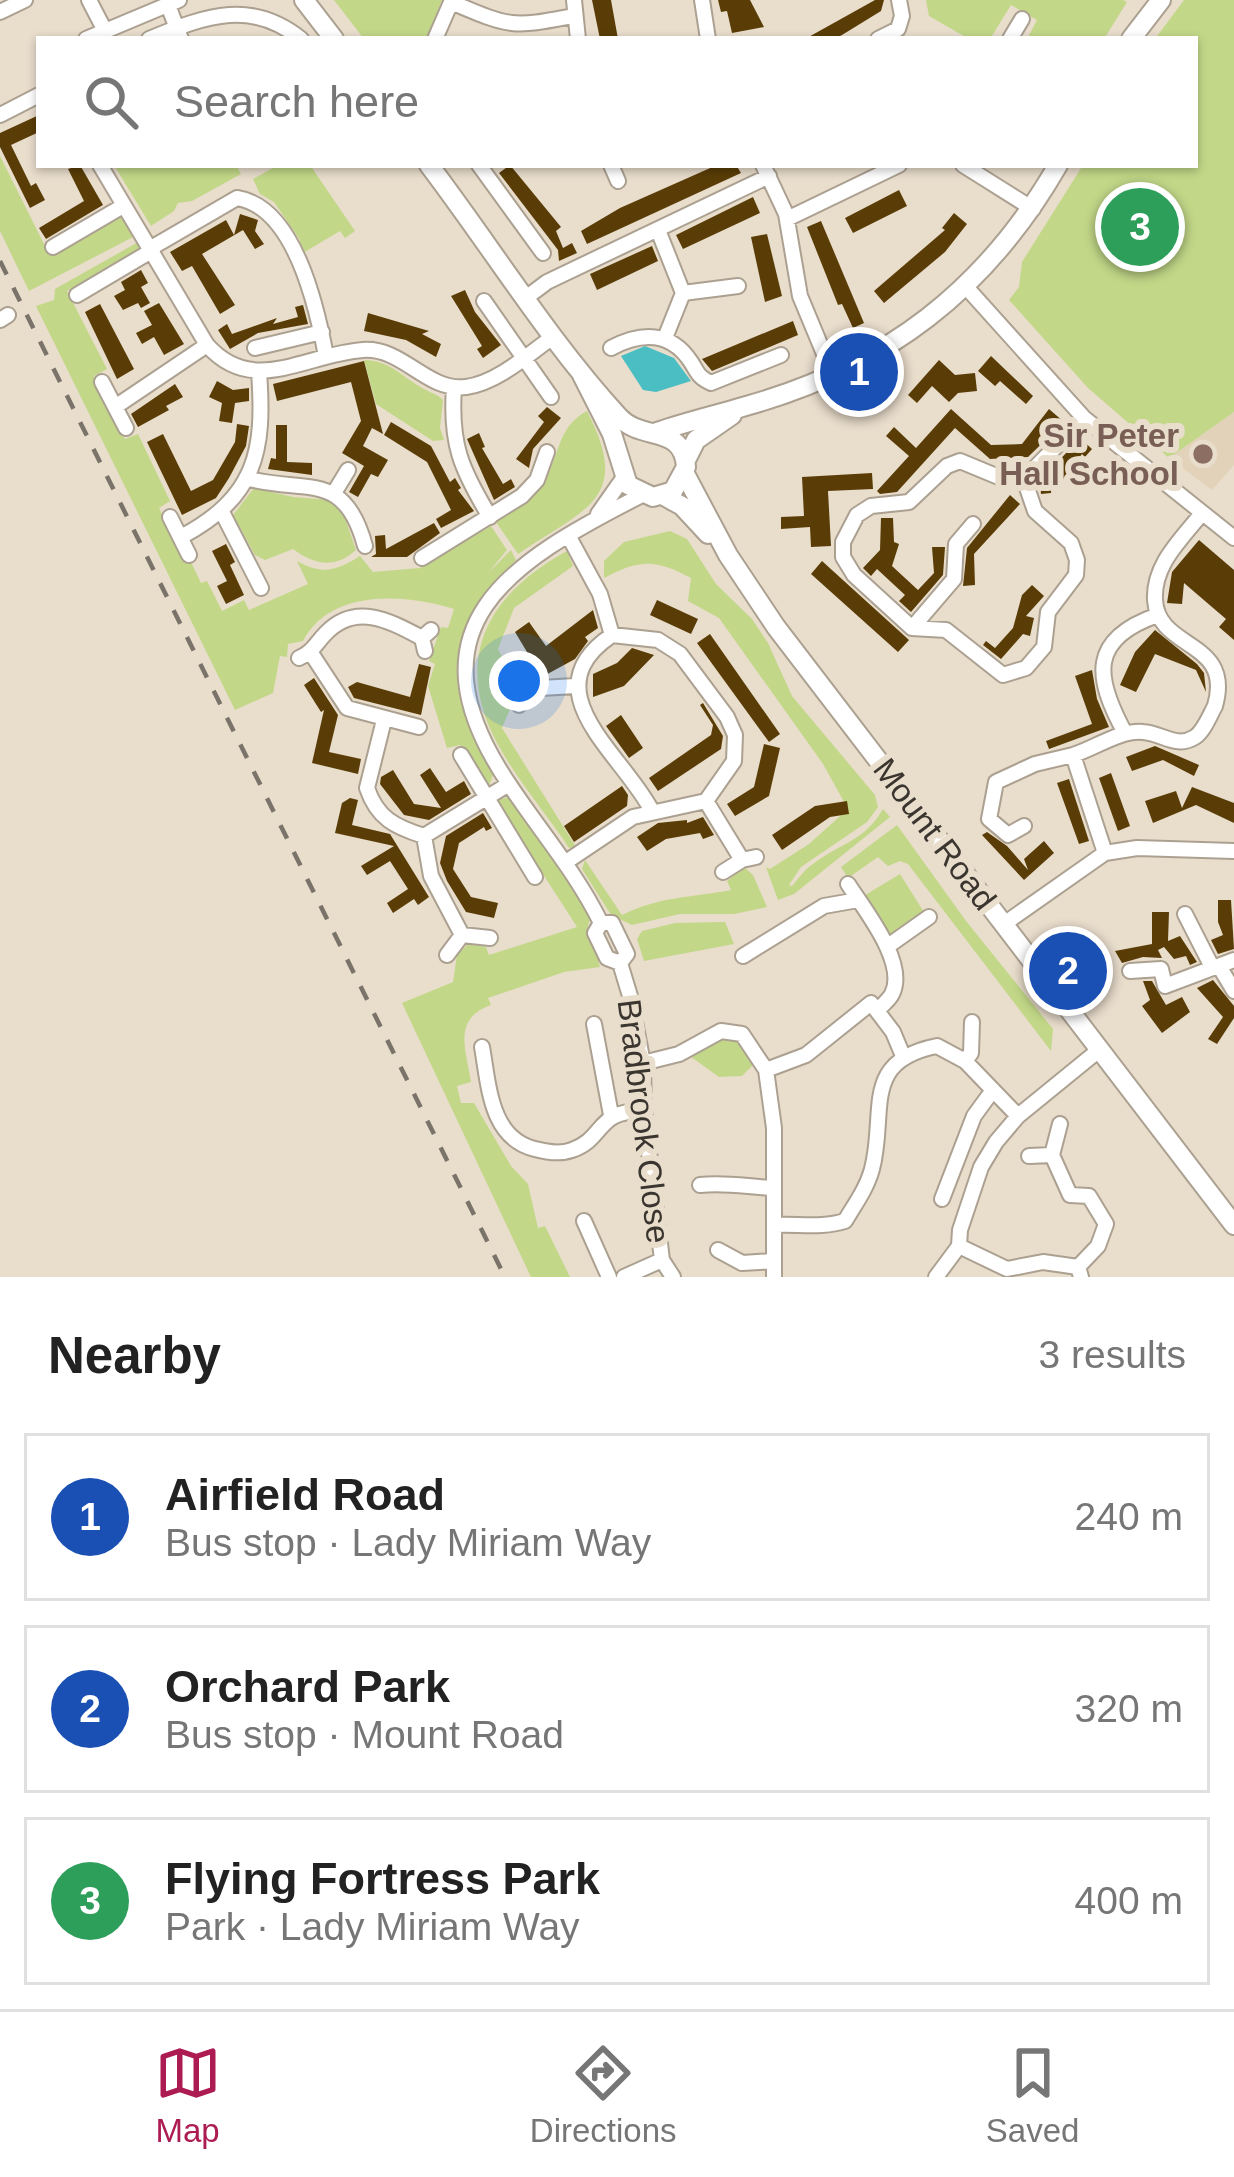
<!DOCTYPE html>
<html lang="en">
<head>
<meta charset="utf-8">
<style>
	:root { --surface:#fff; --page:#f6f6f6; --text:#222; --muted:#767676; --line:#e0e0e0; --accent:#ac1c53 }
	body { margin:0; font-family:Arial,sans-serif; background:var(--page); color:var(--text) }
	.you { position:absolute; left:519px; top:681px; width:42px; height:42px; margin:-30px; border:9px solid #fff; border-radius:50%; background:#1a73e8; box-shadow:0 0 0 18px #1a73e833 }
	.badge { display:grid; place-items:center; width:78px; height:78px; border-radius:50%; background:var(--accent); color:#fff; font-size:39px; font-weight:700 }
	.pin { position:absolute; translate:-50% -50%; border:6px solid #fff; box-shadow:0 3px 12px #0006 }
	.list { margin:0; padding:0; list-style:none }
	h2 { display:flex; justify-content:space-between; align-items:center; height:156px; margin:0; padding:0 48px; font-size:51px }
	h2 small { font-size:39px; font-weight:400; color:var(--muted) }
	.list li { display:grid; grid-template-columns:78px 1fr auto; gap:36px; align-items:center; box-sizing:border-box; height:168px; margin:0 24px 24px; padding:0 24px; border:3px solid var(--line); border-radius:0px }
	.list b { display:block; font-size:45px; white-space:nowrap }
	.list p { margin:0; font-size:39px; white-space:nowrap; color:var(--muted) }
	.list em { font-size:39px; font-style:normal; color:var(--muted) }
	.icon { flex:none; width:66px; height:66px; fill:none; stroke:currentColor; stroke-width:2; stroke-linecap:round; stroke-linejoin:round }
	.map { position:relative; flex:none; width:1234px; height:1277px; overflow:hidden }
	.search { position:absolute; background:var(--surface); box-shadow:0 3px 9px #0004; left:36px; right:36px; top:36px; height:132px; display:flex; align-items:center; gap:30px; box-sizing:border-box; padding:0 42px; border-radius:0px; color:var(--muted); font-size:45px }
	.sheet { height:732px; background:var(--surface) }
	nav { display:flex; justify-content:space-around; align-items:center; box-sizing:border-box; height:168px; border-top:3px solid var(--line); background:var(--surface); font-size:33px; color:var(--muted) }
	nav a { display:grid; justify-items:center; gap:6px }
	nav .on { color:var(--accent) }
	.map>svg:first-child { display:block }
	.built { fill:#e2d2ba }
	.green { fill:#c2d888 }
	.water { fill:#4bbec4 }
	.building { fill:#5a3d06 }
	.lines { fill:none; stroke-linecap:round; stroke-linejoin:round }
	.street-casing { stroke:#aca191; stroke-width:18 }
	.secondary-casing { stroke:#aca191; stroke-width:22 }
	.street { stroke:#fff; stroke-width:14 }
	.secondary { stroke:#fff; stroke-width:18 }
	.rail { stroke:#7a7369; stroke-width:4.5; stroke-dasharray:15 15; stroke-linecap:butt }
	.education-dot { fill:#8d6e63; stroke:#e9ddcc; stroke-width:4.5 }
	.labels { text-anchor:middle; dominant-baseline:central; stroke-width:12; stroke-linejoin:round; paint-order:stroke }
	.education-label { font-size:33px; font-weight:bold; fill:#785e54; stroke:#e9ddcc; text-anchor:end }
	.street-label { font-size:33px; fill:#3a352f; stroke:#e9ddcc }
</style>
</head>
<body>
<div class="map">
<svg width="1234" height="1277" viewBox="0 0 1234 1277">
	<rect width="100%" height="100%" fill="#e9ddcc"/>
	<path class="built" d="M1234,412V465L1212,490L1169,458Z"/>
	<path class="green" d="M334,0H442L426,39H364Z
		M926,0H1123L1127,2L1104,39H1027L1037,20L1011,5L990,39H969L929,16Z
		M1184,0H1234V412L1169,458L1088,388L1009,300L1019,287L1022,262L1083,165H1195V39H1155Z
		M0,156L49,254L121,212L137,235L29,291L0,231Z
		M114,165H236L241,174L192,201L178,203L174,211L151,226Z
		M278,165H310L355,231L345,238L340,231L303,253L298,247L300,240L274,202L260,194L253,179Z
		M140,241L143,246L67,291L107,369L94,376L125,439L138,434L170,501L159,508L186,563L191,562L201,583L207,581L222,611L244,600L249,610L308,584L297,561C321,575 337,571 360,556L373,572L420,568L491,526L507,550L488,573L511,550L516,560C444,632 439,686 494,772L488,789L460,745L447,748L428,686L435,664L429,661L441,627L448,628L454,609C405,594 331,588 303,641L288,644L287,657L280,656L273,693L235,710L36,306L54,300L55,289Z
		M364,360C393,361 402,378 426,390C432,393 438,395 443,400L440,428L444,440L433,441L376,404Z
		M587,411C633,500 585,508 518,554L496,522C513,512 530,500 542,484C561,458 555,428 587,411Z
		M254,488L293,497L331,500L345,518L356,550C335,569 314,565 293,549L265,560L255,555L233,515Z
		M670,531L687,539L716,584L752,619L768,643L792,696L875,795L878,807L867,822L801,867L789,885L792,886C798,879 805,869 813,864C840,843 864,842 883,809L890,817L794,894L778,900L766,867L770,869L809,844L848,809L823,764L719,618L688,601L691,578C655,559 640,559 604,578V561L624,542Z
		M567,551L573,566L514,608L498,649L519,688L502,728L576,847L569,848C546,813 516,779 496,741C452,656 490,593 567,551Z
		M511,796L591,916L588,926L600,967L564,972L488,998L491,1005C452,1019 466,1049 471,1082L457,1086L461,1103H474L511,1166L528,1184L538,1228L545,1226L570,1277H531L402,1003L453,982L457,955L468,944L486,947L489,955L577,927L496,801Z
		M897,825L966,921L1053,1029L1051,1051L908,864L900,861L888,866L878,857L848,878L841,867Z
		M585,860L622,915C661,896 689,898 731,890L727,881L744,867L753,875L767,907L734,914H680L632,925L611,915L582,869Z
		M900,874L927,917L889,940L862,897Z
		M725,922L734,944L644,961L637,939L642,931L675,923Z
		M722,1036L740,1038L754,1064L742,1076L719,1077L687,1054Z"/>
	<path class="water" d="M645,346L674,358L691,381L656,392L643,390L621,356Z"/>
	<path class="building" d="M592,0H611L618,39H600Z
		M718,0H750L764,27L732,33L727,11L721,12Z
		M875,0H884L881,11L842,35L834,39H805Z
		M39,115V132L11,145L31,186L36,183L45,200L30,208L0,147V133Z
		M80,165L103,205L46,239L39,228L84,201L68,169Z
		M510,165L561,227L556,231L563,248L572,243L577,253L559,261L558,250L499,173Z
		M717,165H736L741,173L587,244L581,231L620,208Z
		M899,190L907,206L853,233L845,218Z
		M753,197L760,213L683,249L676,235Z
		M954,213L967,224L945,252L884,303L874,291L945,230L942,228Z
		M240,214L258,220L255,231L264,244L255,249L243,230L202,254L235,305L220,314L192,266L182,271L170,252L226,220L234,235Z
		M821,221L864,323L853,328L842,304L838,305L807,227Z
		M767,234L782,296L765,302L751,237Z
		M652,246L658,261L597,290L590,274Z
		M141,270L148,283L141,287L150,303L141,308L138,303L123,310L114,296L125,290L121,282Z
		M465,290L475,312L501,345L483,358L477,349L482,346L451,296Z
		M159,303L184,344L164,355L154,337L142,344L136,333L152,325L144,311Z
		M100,304L134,369L117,379L85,312Z
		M303,305L308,324L258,333L230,349L218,330L227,324L232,334L277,318L273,324L298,317L295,307Z
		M368,313L429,331L422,334L441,344L436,357L406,340L364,331Z
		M793,321L798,335L772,346L712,371L702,359Z
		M991,356L1033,396L1026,404L1000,381L995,386L978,371Z
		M939,360L955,375L975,373L977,391L958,393L949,402L932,386L917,403L908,395Z
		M364,361L383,434L372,428L363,446L388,460L378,477L371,474L358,497L349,492L364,466L342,453L361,421L351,382L277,401L273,384Z
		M217,381L233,390L249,388V401L235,403L232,423L219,421L222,403L209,397Z
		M175,384L183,397L166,406L169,410L138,427L131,414Z
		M547,407L561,418L533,449L529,468L516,459L544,422L538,416Z
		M951,409L991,445L1022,444L1049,409L1064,422L1028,457L990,459L955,428L897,492L880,494L877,491L909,456L886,436L894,427L916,448Z
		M391,422L431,446L450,482L455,478L461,488L458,490L474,511L441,528L436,519L451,510L427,462L384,435Z
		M237,424L249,426L246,446L229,478L216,498L182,515L147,442L163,434L191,491L213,480L235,442Z
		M276,425H287V462L312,463V475L268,469L271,458L276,459Z
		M479,433L485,447L482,448L503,484L511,479L515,487L494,500L467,439Z
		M1080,438L1092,449L1085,457L1082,454L1060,483L1052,476L1051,493L1041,494L1040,481Z
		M872,473L873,489L828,491L831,546L811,547L810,527L781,529V517L804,516L802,477Z
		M1010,495L1020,504L974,554L975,585L963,586L967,548Z
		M881,518H893L894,542L899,544L892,566L918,590L934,573L932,547H945L943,575L911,612L899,601L905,595L877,569L871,576L863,568L880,550Z
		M434,523L440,533L407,557H371L376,554L375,536L385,535L386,549Z
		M1199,540L1234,570V640L1219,627L1226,619L1184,583L1182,604L1167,603L1172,572Z
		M226,544L235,562L230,565L244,595L226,604L217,586L227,581L212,551Z
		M822,561L909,640L898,652L811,574Z
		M1032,585L1044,596L1026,616L1034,618L1030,636L1023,634L1001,659L983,645L986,641L995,648L1013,628L1022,595Z
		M657,600L698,619L691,634L650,615Z
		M593,610L598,628L585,637L588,641L575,659L542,677L515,632L529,622L546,646Z
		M1155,630L1197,664L1204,673L1206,692L1196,670L1155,654L1136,692L1120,685L1135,652Z
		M710,634L780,734L769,742L697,643Z
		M632,648L654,655L624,686L593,697V674L617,663Z
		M419,664L431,667L421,715L354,698L348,687L357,682L410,697Z
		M1092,670L1097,699L1109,727L1049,749L1046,741L1092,724L1075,676Z
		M314,678L338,715L329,752L361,759L358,774L312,763L324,710L321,712L304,685Z
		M703,703L723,736L721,749L658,791L649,778L711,735L713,725L700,705Z
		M621,715L643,748L629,758L606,726Z
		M764,744L780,748L769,796L735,816L727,804L754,787Z
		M1155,746L1199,765L1194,776L1163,760L1132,771L1126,757Z
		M430,768L446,792L464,781L471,794L429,820L404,815L380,784L381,777L393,770L414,804L441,808L420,775Z
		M1111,773L1130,826L1118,831L1099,778Z
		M1069,779L1089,841L1079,844L1057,783Z
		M622,786L628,795L627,806L574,842L564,826Z
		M1192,787L1234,803V823L1196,805L1153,823L1145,801L1176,791L1182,808Z
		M350,798L358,800L352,825L390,834L429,897L418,905L414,899L393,913L387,903L408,889L390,861L367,875L361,866L394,846L335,833L342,803Z
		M847,801L849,814L830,817L782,850L772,835L815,806Z
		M483,813L492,828L486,831L484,827L459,843L453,869L471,897L498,903L494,918L466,912L447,881L440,863L446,836Z
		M703,817L714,835L703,839L700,833L666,839L647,851L637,837L658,823L687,820V823Z
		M987,832L1007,846L1028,870L1024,859L1044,841L1054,853L1024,880L982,835Z
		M1218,900H1231L1234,949L1218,954L1211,940L1223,935L1218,922Z
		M1152,912H1169L1168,941L1180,936L1197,962L1190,965L1186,956L1174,959L1164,947L1158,950L1162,958L1143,957L1122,963L1115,951L1152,944Z
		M1213,980L1234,1006V1018L1217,1044L1208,1039L1223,1017L1197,988Z
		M1143,981H1152L1166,1005L1182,997L1190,1012L1162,1033L1142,1006L1150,1000Z"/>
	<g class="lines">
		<g class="street-casing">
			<path id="street" d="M89,0L104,29
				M574,0L578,39
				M702,0L708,39
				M451,2C510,27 511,28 573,16
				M168,5L181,39
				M0,12L25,0
				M86,39L179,0
				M149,39C209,14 252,0 301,39
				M435,39L452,0
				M878,39L898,29L902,16L899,0
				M1010,39L1022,19
				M0,115L39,95
				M100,165L207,345C253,397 305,354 363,350C403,347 427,392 466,387C497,383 529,354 554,336
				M479,165L543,253
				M611,165L618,181
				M763,165L786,214L800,296L832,373
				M963,165L1033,209
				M787,219L899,165
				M658,230L683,293L665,338
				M53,247L123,206
				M151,248L237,198C295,207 317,308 326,356
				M967,288L1084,418L1234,538
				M683,293L738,286
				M77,295L153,250
				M527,297L547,282L769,176
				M484,301L551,397
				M0,320L8,315
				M255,348L322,332
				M611,348C641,332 671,331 691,362C698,373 698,377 711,383L781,355
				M102,382L126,428
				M454,388C450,444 461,469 490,517
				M115,407L207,345
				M246,478C305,495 344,468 365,546
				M1024,479L1035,511L1071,543L1077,560L1076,575L1048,612L1044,647L1026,668L1003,675L946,630L912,628L854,575L843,557V542L857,515L871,506L909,502L947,466L960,461L1001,478L1024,479L1084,418
				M334,493L348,470
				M222,512L261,588
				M598,514L624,477
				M170,517L189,555
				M181,537C256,497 265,452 259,372
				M569,537L600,594L612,635
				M422,558L522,496L537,480L547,452
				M912,628L954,579L956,544L973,524
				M425,651L422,638L431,630
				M311,653L347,708L419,727
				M299,658C313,652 316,643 326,633C356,602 390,621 422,638
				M518,675L524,689L519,705
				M524,689L575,686
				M384,720L367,788C377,818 395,827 424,836L509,784
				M1125,733C1095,678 1088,639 1158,615
				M461,755L535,877
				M706,801L742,860
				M1024,826L1008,835L989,819L996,782L1035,764L1073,755
				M424,836L431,876L462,935
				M1105,853L1073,755C1096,748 1119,730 1143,732C1162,733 1176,749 1195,737C1204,731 1210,715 1215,706C1234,639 1158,651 1155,600C1153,564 1182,539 1202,513
				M566,862L633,817L706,801L734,761L735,735L727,717L680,654L658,640L612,635C529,691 622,753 652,811
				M723,872L742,860L756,857
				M848,884C864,909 908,963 892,994C889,1000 883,1004 879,1009
				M1185,914L1212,967
				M601,923H612L627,954L620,963L630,996L643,1063L644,1111L662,1260L673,1277
				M1004,924L1105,853L1137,848L1234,851
				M888,946L929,917
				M447,955L462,935L490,938
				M743,956L824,906L858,900
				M620,963L607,958L595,933L601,923C576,872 540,831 509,784C403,627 508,563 642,495
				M1219,966L1234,991
				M1130,971L1161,969L1165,986L1234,960
				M594,1024L611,1115
				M482,1047C489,1086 490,1138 535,1149C546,1152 561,1154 572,1150C606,1138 595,1110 644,1111
				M965,1061L971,1053L972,1022
				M643,1063L679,1054L721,1031L742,1034L766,1070L774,1128V1277
				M766,1070L806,1055L871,1003L893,1032L903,1056
				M1052,1155L1060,1124
				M1029,1156L1052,1155L1070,1195L1089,1196L1106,1224L1098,1246L1078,1267
				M700,1185C726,1182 748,1187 773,1188
				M942,1199L974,1116L993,1090
				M584,1221L609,1277
				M776,1225C800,1224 823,1228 845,1221C855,1204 867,1188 872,1169C887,1112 860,1061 937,1046L965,1061L1018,1116
				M959,1246L1007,1269L1043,1262L1078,1267L1081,1277
				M718,1250L742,1263L774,1261
				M624,1277L662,1260
				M936,1277L959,1246L960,1230L981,1167L996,1142L1018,1116L1099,1050"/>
		</g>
		<g class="secondary-casing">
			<path id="secondary" d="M304,0L334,39
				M1131,39L1161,0
				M429,165C492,248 549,341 619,417C642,442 683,424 686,467L673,491L653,497L628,485L612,434L582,375
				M657,432C686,422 716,415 746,406C886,367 986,290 1058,165
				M686,460L696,440L732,415
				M685,474L728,555L776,627L1234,1225
				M664,496L682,506L708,534"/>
		</g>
		<use href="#street" class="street"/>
		<use href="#secondary" class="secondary"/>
		<path class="rail" d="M0,261L505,1277"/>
	</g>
	<circle class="education-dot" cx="1203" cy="454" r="12"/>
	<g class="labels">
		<g class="education-label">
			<text x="1179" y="435">Sir Peter<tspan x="1179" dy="38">Hall School</tspan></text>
		</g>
		<g class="street-label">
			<text transform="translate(935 834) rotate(53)">Mount Road</text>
			<text transform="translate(644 1121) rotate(83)">Bradbrook Close</text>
		</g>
	</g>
</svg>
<div class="you"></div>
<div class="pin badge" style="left:859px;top:372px;background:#1a4fb4">1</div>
<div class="pin badge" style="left:1068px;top:971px;background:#1a4fb4">2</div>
<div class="pin badge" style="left:1140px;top:227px;background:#2e9e5b">3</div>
<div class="search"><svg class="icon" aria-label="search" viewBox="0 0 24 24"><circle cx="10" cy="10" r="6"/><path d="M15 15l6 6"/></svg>Search here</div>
</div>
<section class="sheet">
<h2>Nearby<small>3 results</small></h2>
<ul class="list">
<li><span class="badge" style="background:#1a4fb4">1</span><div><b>Airfield Road</b><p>Bus stop · Lady Miriam Way</p></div><em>240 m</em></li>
<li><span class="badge" style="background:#1a4fb4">2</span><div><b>Orchard Park</b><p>Bus stop · Mount Road</p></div><em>320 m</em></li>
<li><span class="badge" style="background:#2e9e5b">3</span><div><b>Flying Fortress Park</b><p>Park · Lady Miriam Way</p></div><em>400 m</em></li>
</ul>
</section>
<nav>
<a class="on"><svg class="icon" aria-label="map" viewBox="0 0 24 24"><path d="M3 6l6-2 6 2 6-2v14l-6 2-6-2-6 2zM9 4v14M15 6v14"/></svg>Map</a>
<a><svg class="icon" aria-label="directions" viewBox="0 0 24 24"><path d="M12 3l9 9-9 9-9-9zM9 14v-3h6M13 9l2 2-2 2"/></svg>Directions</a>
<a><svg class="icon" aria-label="saved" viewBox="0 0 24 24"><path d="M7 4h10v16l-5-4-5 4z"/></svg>Saved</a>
</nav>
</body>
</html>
